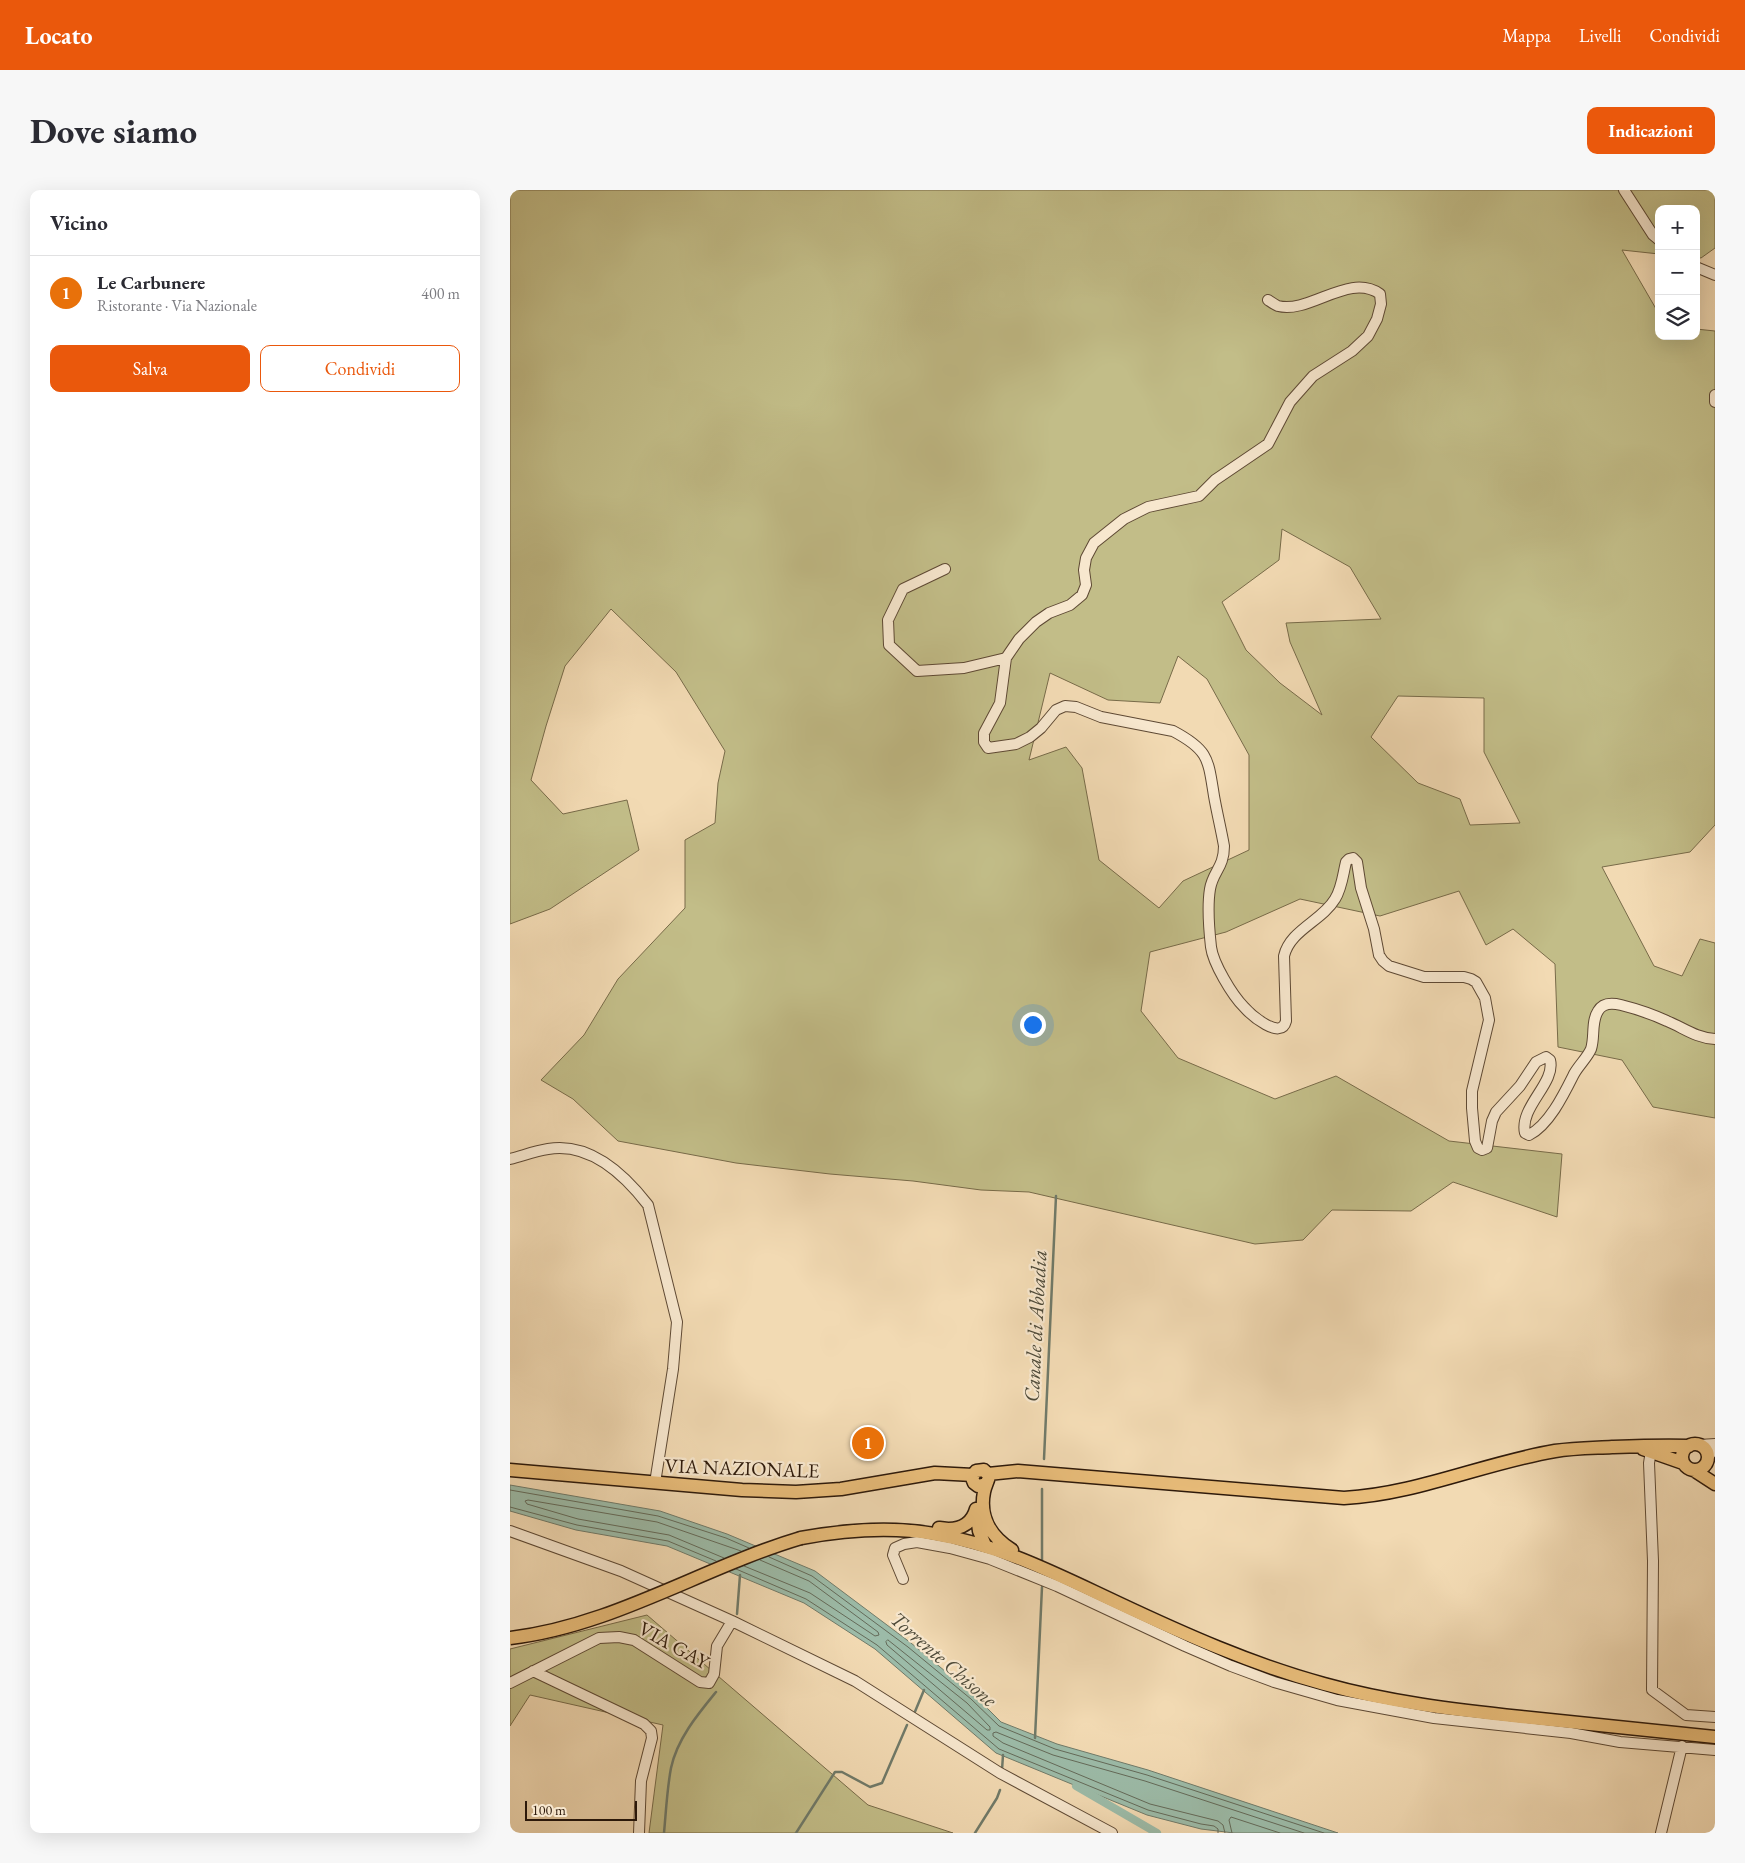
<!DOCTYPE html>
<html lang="it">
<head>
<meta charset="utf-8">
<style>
	:root { --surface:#fff; --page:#f7f7f7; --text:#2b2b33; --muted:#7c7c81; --line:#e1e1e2; --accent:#ea580c }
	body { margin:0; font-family:"EB Garamond",serif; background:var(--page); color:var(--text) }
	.controls { position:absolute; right:15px; top:15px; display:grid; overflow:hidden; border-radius:10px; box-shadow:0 5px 20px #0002 }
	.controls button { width:45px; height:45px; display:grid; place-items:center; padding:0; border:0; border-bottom:1px solid var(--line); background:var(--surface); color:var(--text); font:25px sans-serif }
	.scale { position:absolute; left:15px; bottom:12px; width:112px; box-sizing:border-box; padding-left:5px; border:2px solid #2d190a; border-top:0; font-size:14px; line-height:18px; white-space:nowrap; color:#2d190a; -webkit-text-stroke:4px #f7e7ce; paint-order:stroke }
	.you { position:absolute; left:522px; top:834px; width:18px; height:18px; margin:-12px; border:4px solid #fff; border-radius:50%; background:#1a73e8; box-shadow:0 0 0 8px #1a73e833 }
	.badge { display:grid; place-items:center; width:32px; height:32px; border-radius:50%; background:var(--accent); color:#fff; font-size:16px; font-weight:700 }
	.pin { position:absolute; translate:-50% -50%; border:2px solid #fff; box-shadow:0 1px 5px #0006 }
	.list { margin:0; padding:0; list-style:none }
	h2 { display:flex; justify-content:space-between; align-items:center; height:65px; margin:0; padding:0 20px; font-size:21px }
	h2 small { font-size:16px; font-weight:400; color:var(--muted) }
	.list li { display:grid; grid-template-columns:32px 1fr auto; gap:15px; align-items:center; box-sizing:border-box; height:75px; padding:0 20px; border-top:1px solid var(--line) }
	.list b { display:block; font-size:19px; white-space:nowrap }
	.list p { margin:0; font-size:16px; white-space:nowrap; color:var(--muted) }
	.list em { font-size:16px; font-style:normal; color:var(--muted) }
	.actions { display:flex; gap:10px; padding:15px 20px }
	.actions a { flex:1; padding:11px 0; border:1px solid var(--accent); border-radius:10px; text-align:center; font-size:18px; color:var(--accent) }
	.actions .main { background:var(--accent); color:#fff }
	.icon { flex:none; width:28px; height:28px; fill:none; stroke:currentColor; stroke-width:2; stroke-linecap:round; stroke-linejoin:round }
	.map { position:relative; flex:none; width:1205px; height:1643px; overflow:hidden; border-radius:10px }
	header { display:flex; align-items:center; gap:30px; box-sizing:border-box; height:70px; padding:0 25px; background:var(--accent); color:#fff }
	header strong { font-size:24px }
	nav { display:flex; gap:28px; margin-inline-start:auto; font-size:18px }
	.intro { display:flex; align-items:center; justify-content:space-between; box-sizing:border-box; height:120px; padding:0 30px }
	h1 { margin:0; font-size:35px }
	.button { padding:12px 22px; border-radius:10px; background:var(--accent); color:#fff; font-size:18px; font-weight:700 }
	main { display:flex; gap:30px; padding:0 30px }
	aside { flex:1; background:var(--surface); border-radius:10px; box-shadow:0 5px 20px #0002 }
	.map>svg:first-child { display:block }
	.green { fill:#c2bd88; stroke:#786b49; fill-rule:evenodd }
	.water { fill:#9cbba8; stroke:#707a69 }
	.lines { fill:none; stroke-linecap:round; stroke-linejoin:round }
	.shore { stroke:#646a59; stroke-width:1 }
	.stream { stroke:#707a69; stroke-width:2.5 }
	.canal { stroke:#9cbba8; stroke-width:8 }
	.minor-casing { stroke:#5e4934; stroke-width:12 }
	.major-casing { stroke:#2d190a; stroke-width:15 }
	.minor { stroke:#f7e7ce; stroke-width:10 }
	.major { stroke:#e9bd7a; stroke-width:12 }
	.major-bridge-casing { stroke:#2d190a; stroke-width:15; stroke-linecap:butt }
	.major-bridge { stroke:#e9bd7a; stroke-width:12 }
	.labels { text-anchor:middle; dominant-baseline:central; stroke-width:4.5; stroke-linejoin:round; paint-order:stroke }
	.street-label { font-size:20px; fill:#2d190a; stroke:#f7e7ce }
	.water-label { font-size:21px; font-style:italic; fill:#4e4a39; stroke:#f7e7ce }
</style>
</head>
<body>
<header>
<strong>Locato</strong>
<nav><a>Mappa</a><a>Livelli</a><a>Condividi</a></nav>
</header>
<div class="intro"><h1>Dove siamo</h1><a class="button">Indicazioni</a></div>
<main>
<aside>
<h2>Vicino<small></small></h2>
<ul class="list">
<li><span class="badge" style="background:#e8710a">1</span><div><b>Le Carbunere</b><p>Ristorante · Via Nazionale</p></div><em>400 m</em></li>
</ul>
<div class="actions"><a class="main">Salva</a><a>Condividi</a></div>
</aside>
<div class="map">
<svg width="1205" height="1643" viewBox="0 0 1205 1643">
	<rect width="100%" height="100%" fill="#f2dab3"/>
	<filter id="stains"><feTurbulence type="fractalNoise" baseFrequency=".004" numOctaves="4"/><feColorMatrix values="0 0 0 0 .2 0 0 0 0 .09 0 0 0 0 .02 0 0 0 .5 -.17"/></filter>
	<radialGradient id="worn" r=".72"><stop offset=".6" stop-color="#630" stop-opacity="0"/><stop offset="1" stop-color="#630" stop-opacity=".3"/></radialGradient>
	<path class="green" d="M0,0H1205V58L1191,68L1186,67V19H1149V64L1112,60L1149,124V146H1186V139L1205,141V635L1180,662L1092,677L1144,776L1172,786L1190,749L1205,753V928L1143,917L1112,870L1048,857L1045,774L1003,739L976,755L949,701L870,726L790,709L716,742L640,762L631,821L668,868L765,909L826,886L939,951L1052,964L1047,1027L943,992L901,1021L822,1020L793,1050L745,1054L519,1002L471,1000L403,991L320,984L226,973L108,951L63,909L31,890L74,845L108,789L175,718V650L205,633L208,593L215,561L166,482L101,419L55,476L36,536L21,590L53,624L117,610L129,660L40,719L0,734ZM772,339L840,377L871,429L776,433L780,452L812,525L770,493L736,460L712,412L769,370ZM668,466L697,489L739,565V660L673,691L649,718L589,670L572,578L556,557L519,570L540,483L598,510L650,513ZM888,506L974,508V562L1010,633L960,635L950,609L908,593L861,547Z
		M137,1425L358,1615L443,1643H139L153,1535L20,1505L0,1536V1459Z"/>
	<path class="water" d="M0,1295L150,1321L217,1344L305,1381L401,1453L464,1505L491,1532L547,1554L638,1580L828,1643H724L691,1639L637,1625L486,1563L365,1459L294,1413L157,1356L66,1340L0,1321Z"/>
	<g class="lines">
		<path class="shore" d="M0,1300L148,1326L216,1348L239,1358
			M0,1317L67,1335L158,1351L206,1371
			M259,1367L302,1386L398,1457L461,1509L489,1536L545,1559L637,1585L814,1643
			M214,1368L159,1345L68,1329L17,1314L15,1311L18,1310L147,1332L231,1361
			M234,1376L300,1403L365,1446L369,1445L368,1442L299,1391L250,1370
			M226,1379L296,1409L367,1455L489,1559L638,1620L691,1634L704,1636L708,1639V1643
			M378,1450L457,1513L480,1537V1540H477L377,1455L376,1452Z
			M715,1643L713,1635L708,1631L640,1614L493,1553L483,1546V1543L486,1542L543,1565L635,1591L794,1643
			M722,1643L719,1630L721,1627L770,1643"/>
		<path class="stream" d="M534,1269L546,1006
			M532,1370V1299
			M227,1424L230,1385
			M404,1524L414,1500
			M525,1548L532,1397
			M492,1580L493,1565
			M154,1643C156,1622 157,1599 161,1578C167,1549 188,1524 206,1502
			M286,1643L325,1582H332L360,1597L372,1593L397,1535
			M465,1643L487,1608L490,1600"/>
		<path class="canal" d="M566,1596L647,1643"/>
		<g class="minor-casing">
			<path id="minor" d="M1114,0L1143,45L1149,50
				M1186,77L1205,85
				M758,110C761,112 765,115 768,116C800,124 839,82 870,104L871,114L867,129L858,146L842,161L803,186L780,212L758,254L705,290L689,306L638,317L614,329L584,353L576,368L574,380L576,395L572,405L560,415L539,423L526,432L509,449L496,468L490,513L474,543V552L478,558L506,554L520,547L531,538L546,520L555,516L566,517L591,527L663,541C699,560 698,569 704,606C707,623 711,639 714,656C714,678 703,681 700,699C697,717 699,739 701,757C703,773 722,805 734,817C741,825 771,851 776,831L774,766C780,740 812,731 825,709C832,698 833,684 836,672L839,669L843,668L847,672L851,698L864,739L869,765L873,771L879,776L914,787H954L961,789L966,792L975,808L979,830L962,901V918L965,951L968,958L972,960L977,958L982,931L986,922L1010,896L1026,872L1036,867L1040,870C1046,893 1009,917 1015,943L1019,945C1039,935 1054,904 1064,884C1069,875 1077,868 1081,859C1085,847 1081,832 1088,821C1093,812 1103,813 1111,815C1127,819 1142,824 1157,831C1174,838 1186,848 1205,849
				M1205,205V212
				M435,379L393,399L378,430L379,455L407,481L454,478L496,468
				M0,969C12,966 25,961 38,959C79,952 114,984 138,1015L167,1132L163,1179L145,1293
				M1189,1255L1205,1254
				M1141,1261L1139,1273L1143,1371L1142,1500L1176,1525L1205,1527
				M1198,1267L1205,1258
				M0,1341L111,1381L222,1431L345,1491L490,1583L602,1643
				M393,1389L383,1365L385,1358L394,1354L407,1352L440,1358L480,1369L547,1396L675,1456L721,1476L764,1492L827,1510L924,1528L1061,1543L1110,1552L1205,1560
				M23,1481L134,1534L141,1541L142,1548L131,1591L129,1643
				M0,1493L89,1448L109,1447L124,1450L190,1492L199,1493L204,1484L207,1456L222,1431
				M1151,1643L1172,1556"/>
		</g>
		<g class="major-casing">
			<path id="major" d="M1172 1267a13 13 0 1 1 26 0a13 13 0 1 1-26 0Z
				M1133,1259L1173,1273
				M0,1280L232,1300L286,1302L331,1299L425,1283L463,1285
				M1185,1281L1205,1294
				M478,1284L508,1281L834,1308C907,1304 974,1273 1045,1261C1064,1258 1083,1258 1102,1257C1128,1256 1153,1255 1179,1256
				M476,1294L468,1296L464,1293L462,1288L466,1281L474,1280L479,1286C478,1292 475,1296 474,1302C469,1327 481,1347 502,1360
				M466,1319L469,1341L475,1355
				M429,1338C446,1341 461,1337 466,1319
				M291,1348C335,1340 379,1336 424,1344C490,1355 546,1384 606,1412C674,1444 741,1474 814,1494C878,1512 945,1520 1011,1527C1075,1534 1140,1540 1205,1547"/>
		</g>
		<use href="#minor" class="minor"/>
		<use href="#major" class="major"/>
		<g class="major-bridge-casing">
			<path id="major-bridge" d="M0,1448C103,1436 193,1377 291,1348"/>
		</g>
		<use href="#major-bridge" class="major-bridge"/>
	</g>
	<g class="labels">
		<g class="street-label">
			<text transform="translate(232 1278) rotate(2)">VIA NAZIONALE</text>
			<text transform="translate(164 1455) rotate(29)">VIA GAY</text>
		</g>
		<g class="water-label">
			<text transform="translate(525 1136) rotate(-87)">Canale di Abbadia</text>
			<text transform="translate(434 1469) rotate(41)">Torrente Chisone</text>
		</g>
	</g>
	<rect width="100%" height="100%" filter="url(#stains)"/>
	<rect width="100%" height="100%" fill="url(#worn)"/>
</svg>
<div class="controls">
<button>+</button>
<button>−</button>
<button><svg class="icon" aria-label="layers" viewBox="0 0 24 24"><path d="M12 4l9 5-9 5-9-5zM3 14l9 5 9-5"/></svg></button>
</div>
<div class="scale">100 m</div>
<div class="you"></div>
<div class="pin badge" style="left:358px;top:1253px;background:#e8710a">1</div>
</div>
</main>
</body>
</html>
